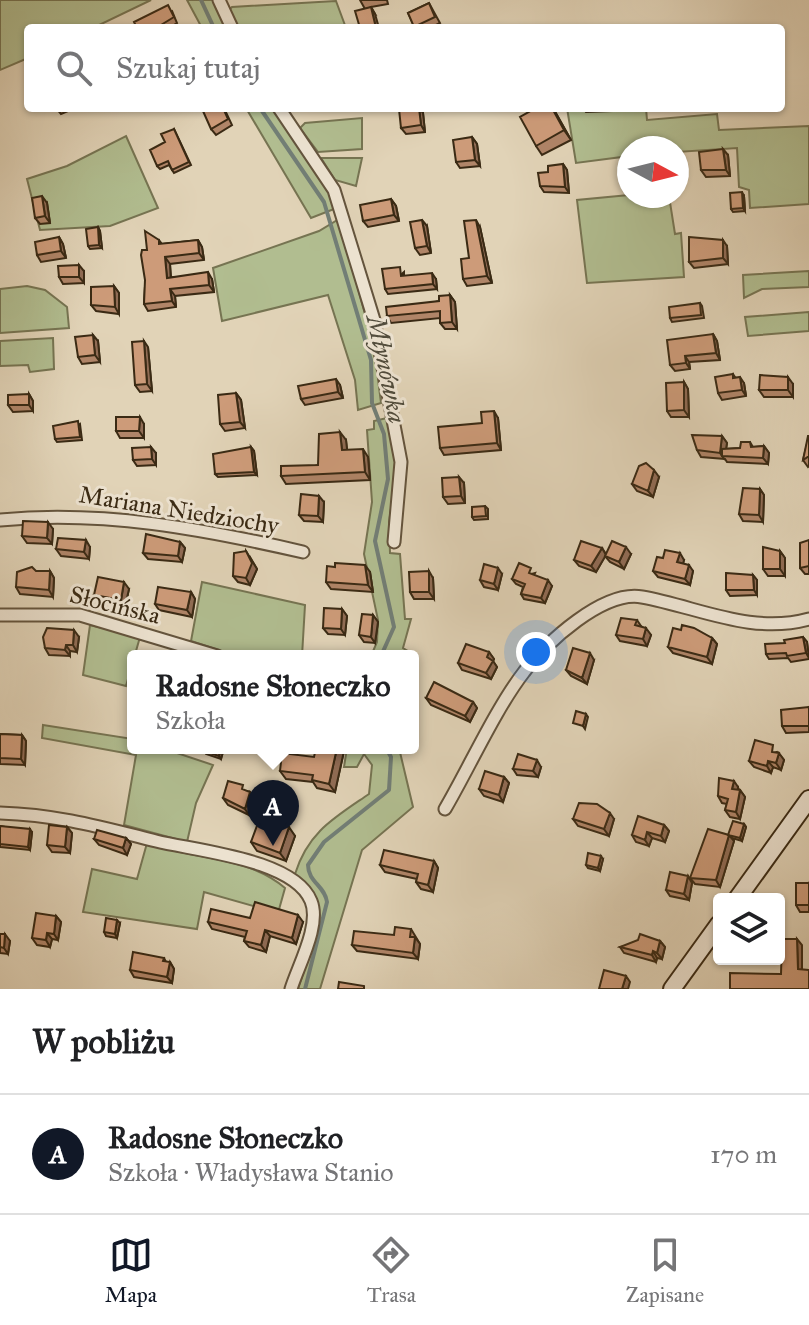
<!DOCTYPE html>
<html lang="pl">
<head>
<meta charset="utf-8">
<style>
	:root { --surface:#fff; --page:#f6f6f6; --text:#202124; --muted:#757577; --line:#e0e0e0; --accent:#111827 }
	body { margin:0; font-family:"IM FELL Great Primer",serif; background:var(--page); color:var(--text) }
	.controls { position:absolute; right:24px; bottom:24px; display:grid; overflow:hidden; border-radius:8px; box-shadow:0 2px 6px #0004 }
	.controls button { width:72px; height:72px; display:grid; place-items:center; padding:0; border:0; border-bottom:2px solid var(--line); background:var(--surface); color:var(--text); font:40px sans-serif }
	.compass { position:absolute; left:617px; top:136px; width:72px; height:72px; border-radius:50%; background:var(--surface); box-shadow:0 2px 6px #0004; rotate:97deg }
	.you { position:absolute; left:536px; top:652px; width:28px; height:28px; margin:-20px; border:6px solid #fff; border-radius:50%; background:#1a73e8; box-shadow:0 0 0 12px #1a73e833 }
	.badge { display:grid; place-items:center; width:52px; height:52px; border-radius:50%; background:var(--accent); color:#fff; font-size:26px; font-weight:700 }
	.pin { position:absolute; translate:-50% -66px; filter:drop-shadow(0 2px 4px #0008) }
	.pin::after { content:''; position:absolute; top:42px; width:28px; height:24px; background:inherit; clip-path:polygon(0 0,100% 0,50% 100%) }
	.popup { position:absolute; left:127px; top:650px; width:292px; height:104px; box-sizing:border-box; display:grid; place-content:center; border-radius:8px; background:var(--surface); filter:drop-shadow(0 2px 6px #0005); font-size:26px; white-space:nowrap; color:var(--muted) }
	.popup b { font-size:30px; color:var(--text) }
	.popup::after { content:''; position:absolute; left:50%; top:100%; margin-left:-16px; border:16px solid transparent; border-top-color:var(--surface) }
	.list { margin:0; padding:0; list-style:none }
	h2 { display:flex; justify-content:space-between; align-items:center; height:104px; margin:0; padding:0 32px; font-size:34px }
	h2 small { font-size:26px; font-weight:400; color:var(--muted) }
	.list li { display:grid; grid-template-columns:52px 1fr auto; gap:24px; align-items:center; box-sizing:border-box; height:120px; padding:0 32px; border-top:2px solid var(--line) }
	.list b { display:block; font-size:30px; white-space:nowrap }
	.list p { margin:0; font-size:26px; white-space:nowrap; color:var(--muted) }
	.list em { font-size:26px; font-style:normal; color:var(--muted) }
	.icon { flex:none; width:44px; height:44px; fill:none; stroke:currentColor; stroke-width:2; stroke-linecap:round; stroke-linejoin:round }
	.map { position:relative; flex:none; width:809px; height:989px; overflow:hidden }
	.search { position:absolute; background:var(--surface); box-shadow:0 2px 6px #0004; left:24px; right:24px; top:24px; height:88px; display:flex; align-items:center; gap:20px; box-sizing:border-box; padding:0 28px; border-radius:8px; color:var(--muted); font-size:30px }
	.sheet { height:224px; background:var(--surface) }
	nav { display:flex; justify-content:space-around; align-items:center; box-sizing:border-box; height:112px; border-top:2px solid var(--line); background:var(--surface); font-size:22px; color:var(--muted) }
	nav a { display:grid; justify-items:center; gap:4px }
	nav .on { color:var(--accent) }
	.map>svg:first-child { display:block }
	.green { fill:#b1bd90; stroke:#767452; stroke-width:2 }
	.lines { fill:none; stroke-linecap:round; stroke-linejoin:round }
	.stream { stroke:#727e76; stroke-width:4 }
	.street-casing { stroke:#64543d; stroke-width:15 }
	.secondary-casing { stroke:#3a2a14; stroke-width:20 }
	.street { stroke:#ece2d0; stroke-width:11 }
	.secondary { stroke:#ece2d0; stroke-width:16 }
	.wall { fill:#b08568; stroke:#3a2a14; stroke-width:2 }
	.shaded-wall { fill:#906c55; stroke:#3a2a14; stroke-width:2 }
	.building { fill:#cd9b79; stroke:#3a2a14; stroke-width:2 }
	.labels { text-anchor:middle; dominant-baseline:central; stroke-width:6; stroke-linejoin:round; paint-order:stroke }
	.street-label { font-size:24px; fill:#3a2a14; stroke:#ece2d0 }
	.water-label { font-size:26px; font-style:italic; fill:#524d3d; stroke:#ece2d0 }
</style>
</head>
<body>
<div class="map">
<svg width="809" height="989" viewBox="0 0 809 989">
	<rect width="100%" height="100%" fill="#e1d3b7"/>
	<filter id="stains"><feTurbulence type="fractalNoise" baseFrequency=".0025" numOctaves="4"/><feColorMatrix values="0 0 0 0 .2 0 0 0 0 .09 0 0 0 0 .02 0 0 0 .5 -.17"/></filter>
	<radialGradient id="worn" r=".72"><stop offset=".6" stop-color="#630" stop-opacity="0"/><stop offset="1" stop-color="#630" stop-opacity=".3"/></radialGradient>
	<path class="green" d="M0,0H151L93,28H28V58L0,70Z
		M187,0H213L227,28H202Z
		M336,1L346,28H238L228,11L232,7Z
		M246,108H275L314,164L334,202V209L311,218Z
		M567,108H646L647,120L717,114L719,130L809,126V204L750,208L749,190L739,187L737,148L677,152V148H629V156L576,163Z
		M362,118V149L318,152L300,128L305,123Z
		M126,136L158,208L110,226L40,230L27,179L67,166Z
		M321,158H362L356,186L335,180Z
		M629,195L669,196L675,234L681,233L684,277L587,283L577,200Z
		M339,219L374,347L381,403L358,410L355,380L328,295L222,321L213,268L319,231Z
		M809,271V287L762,289L744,298L743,275Z
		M27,286L45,290L67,307L69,328L0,333V289Z
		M809,312V331L748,336L745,317Z
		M53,338L54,369L30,372L28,365L0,366V341Z
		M387,418L397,468L389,522L390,553L400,554L405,619H411L403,648L416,656L413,660V656H371L377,642L378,620L364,554L372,502L367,430L374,429V421Z
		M202,582L305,605L302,656H237L191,641Z
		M90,625L140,637L126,686L83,675Z
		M43,725L133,739V748H162L213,765L196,803L187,842L124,825L136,755L42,738Z
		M347,748H399L413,807L362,850L320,989H298C310,950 334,905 295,874C308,832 334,818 369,794L372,765L364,754L357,767H344Z
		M147,843C193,860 246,855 285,888L278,913L204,892L197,929L83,912L92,869L137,879Z"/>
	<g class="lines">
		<path class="stream" d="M201,0L214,28
			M260,108L324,202L371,360L372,403L384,434L388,479L375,541L394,627L381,656
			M305,989L327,902C325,886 308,882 308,865L324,842L389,790L391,757L386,748"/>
		<g class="street-casing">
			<path id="street" d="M219,0L232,28
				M279,108L334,190L374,320L401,462L394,542
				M0,520C103,510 203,529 303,552
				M0,615H80L217,656
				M445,809C469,768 496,708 524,672C546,642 604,590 642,597C698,607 751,635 809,619
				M0,813C59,815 100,827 156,841C196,851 294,859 311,901C321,925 298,966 291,989"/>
		</g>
		<g class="secondary-casing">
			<path id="secondary" d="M737,899L809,799
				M672,989L719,924"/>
		</g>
		<use href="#street" class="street"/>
		<use href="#secondary" class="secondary"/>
	</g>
	<path class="wall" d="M360,0H387L388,4L371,7L375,14L365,9Z
		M429,3L440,23L430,28H415L408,13Z
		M172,11L177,23L169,28H137Z
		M56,108H75L61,114Z
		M212,108H224L232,125L216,135L211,129Z
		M553,108L571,140L542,155L536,146Z
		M583,108H612V111L586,112Z
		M423,113L425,132L406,134L401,128Z
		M174,129L191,165L174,173L169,165L160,169L157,166L165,142Z
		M472,137L477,144L480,166L460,168L456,162Z
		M728,155L730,176L706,177L701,170Z
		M563,164L567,170L569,193L544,192L540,186L548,172Z
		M744,196L745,211L733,212L731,209Z
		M391,199L396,206L399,221L368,227L363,221Z
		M47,203L50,223L40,224L35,218Z
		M427,226L431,253L420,255L415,248Z
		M98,227L100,231L102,248L90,249L88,246Z
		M480,227L492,283L467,286L463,279Z
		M59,237L63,244L66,258L41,262L37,255Z
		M159,240L162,244L198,240L202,247L204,260L170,264L171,277L212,279L214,292L175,296L176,307L148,311L144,304L147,250Z
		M727,246L728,264L694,268L689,262Z
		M84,271V283L63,284L59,277Z
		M404,272V276L436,279L437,289L388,294L385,289Z
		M114,286L119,293V314L96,311L91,305Z
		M450,295L455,302L457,329H445L440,323V318L391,323L387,316L439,301Z
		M700,303L702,306L704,318L672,322L670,318Z
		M713,334L717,341L720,360L689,362L690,369L675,371L670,365Z
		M98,341L100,362L82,364L78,357Z
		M148,347L152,391L140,392L135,385Z
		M733,374L735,377L744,383L746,396L722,400L718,393Z
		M684,382L688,389L689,417H671L667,411Z
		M793,384V397H764L759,390Z
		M340,385L343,398L305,405L301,399Z
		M236,393L241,400L245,428L225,431L220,424Z
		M29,394L33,401V411L13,412L8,405Z
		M498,418L501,450L444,455L440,448L482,423Z
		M80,424L82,440L57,442L55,439Z
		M144,424V438H120L116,431Z
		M722,436L727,443L726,449L740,448L750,442L753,447L764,446L769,453L768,464L727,462L725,459L701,457L697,450Z
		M809,436V466L808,467L803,460Z
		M346,440L347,450L368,457L370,480L286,484L281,476L318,465Z
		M251,447L254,451L257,475L218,477L215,474Z
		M156,453V465L137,466L133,460Z
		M659,477L653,497L637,491L632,484Z
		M464,483L465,503L448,504L443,497Z
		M760,489L764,495L763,522L743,521L739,514Z
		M324,502L323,522L304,521L299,515Z
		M485,506L488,509V519L474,520L472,517Z
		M53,529L52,544L27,543L22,536Z
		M809,540V574H805L800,568Z
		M180,542L185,548L182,562L148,559L143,553Z
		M90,547L89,559L61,556L56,549Z
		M602,548L606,554H631L624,569L610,562L605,556L596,572L579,566L574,560Z
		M780,551L785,558V576H768L763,569Z
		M250,557L257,569L250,585L238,582L233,576Z
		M663,558L684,560L683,563L693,571L690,585L658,577L653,571Z
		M335,567L370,572L373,592L331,589L326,582Z
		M36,571H50L54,578L53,597L20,594L16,587Z
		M535,573L534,575L552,586L545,603L524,599L521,594L523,587L516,584L512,579Z
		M502,574L498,590L484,587L480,580Z
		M753,575L757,580V595L730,596L726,590Z
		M433,578L434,599H414L410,592Z
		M129,589L125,607L99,602L94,595Z
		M191,592L195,599L192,617L159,610L155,604Z
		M342,609L347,616L345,635L328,634L323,628Z
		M373,615L378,622L375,643L364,642L359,635Z
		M637,620L641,626L651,635L647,646L620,641L616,635Z
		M79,637L77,652L70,651V656L49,655L45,648Z
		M803,637L807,642L809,659L791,662L788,658L769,659L766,654L785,643Z
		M712,638L717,644L712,664L673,653L668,647Z
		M489,652L494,659L493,661L497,667L491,679L462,670L458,663Z
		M594,660L587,684L571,676L566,670Z
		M426,698L473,702L477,708L470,722L431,705Z
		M809,707V732L786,733L782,726Z
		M0,734L22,735L26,741L25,765L0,764Z
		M224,748L221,759L206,754L204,751Z
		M344,751L335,792L317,788L313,782L286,779L280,771L314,757Z
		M777,752L784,760L781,770L773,767L771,773L754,767L749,761Z
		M541,767L538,777L517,775L513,769Z
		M504,777L509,783L503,802L484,796L479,789Z
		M738,787V790H740L745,797L740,819L730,817L725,810L727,804L722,803L718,796Z
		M247,791L250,792L254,798L249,815L228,805L223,798Z
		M283,795L289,803L285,814L289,818L286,826L295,836L286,861L257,851L251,842Z
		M573,819H614L609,836L578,826Z
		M744,824L746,827L742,841L732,838L734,841L720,887L695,884L690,878L729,834Z
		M664,825L669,831L665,842L652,838L649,846L636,842L632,835Z
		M0,826L32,832L30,850L0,847Z
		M67,827L72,833L70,853L52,852L47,845Z
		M126,838L131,844L127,855L99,845L94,839Z
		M603,859L600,871L588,868L586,865Z
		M434,861L438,868L433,892L421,889L416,882L417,879L385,872L380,865Z
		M688,876L692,883L689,900L670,896L666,890Z
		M809,883V912H800L796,905Z
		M56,916L61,922L58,940L52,939L50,947L37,945L32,938Z
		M250,918L303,922L296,944L270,936L266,952L249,947L244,941L245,937L212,929L208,922Z
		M120,923L117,938L106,936L104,932Z
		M411,929L420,944L418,959L357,951L352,945L394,935Z
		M0,934L10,941L8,954L0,953Z
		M660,941L665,947L662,959L657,958L656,962L624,953L620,947Z
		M164,958L166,962H170L174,969L172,983L134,977L130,970Z"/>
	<path class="shaded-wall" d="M371,7L375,14L379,28H376Z
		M419,108L423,113L425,132L421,125Z
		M552,108H553L571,140L564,130Z
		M472,137L477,144L480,166L475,160Z
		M723,149L728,155L730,176L726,170Z
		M563,164L567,170L569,193L565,187Z
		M742,192L744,196L745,211L743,208Z
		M42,196L47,203L50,223L45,216Z
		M391,199L396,206L399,221L394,215Z
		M422,220L427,226L431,253L427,246Z
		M476,220L480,227L492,283L487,276Z
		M98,227L100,231L102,248L99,245Z
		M59,237L63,244L66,258L61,251Z
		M198,240L202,247L204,260L199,253Z
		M723,240L727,246L728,264L723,258Z
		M165,257L170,264L171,284L167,278Z
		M79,265L84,271V283L79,277Z
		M208,272L212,279L214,292L209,285Z
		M432,273L436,279L437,289L433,284Z
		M114,286L119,293V314L115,307Z
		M170,289L175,296L176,307L172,301Z
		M450,295L455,302L457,329L452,322Z
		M713,334L717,341L720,360L716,353Z
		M93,335L98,341L100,362L95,355Z
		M144,341L148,347L152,391L147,384Z
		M685,356L689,362L690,369L686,363Z
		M740,377L744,383L746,396L742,390Z
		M788,377L793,384V397L788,390Z
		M336,379L340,385L343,398L338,392Z
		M684,382L688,389L689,417L684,410Z
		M236,393L241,400L245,428L240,422Z
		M29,394L33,401V411L29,405Z
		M494,411L498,418L501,450L497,443Z
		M140,417L144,424V438L139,431Z
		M340,432L346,440L348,458L342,450Z
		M722,436L727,443L725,456H722L725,460L720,453Z
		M764,446L769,453L768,464L763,458Z
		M151,447L156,453V465L152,459Z
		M251,447L254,451L257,475L254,472Z
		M363,449L368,457L370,480L365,472Z
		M654,470L659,477L653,497L648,491Z
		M459,477L464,483L465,503L461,496Z
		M760,489L764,495L763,522L759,515Z
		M319,496L324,502L323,522L318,516Z
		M48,522L53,529L52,544L47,538Z
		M86,540L90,547L89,559L84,552Z
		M180,542L185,548L182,562L178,556Z
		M626,547L631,554L624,569L619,562Z
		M602,548L606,555L596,572L591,566Z
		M246,551L257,569L250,585L246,578Z
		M780,551L785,558V576L780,569Z
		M680,553L684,560L682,568L677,562Z
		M365,565L370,572L373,592L368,585Z
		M689,565L693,571L690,585L685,579Z
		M498,568L502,574L498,590L494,584Z
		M50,571L54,578L53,597L49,590Z
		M429,571L433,578L434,599L429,592Z
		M753,575L757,580V595L754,590Z
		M548,580L552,586L545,603L541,598Z
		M124,582L129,589L125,607L121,600Z
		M191,592L195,599L192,617L187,610Z
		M342,609L347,616L345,635L341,629Z
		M373,615L378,622L375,643L371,637Z
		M646,628L651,635L647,646L643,639Z
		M74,630L79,637L77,652L73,645Z
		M803,637L807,642L809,658L806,653Z
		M712,638L717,644L712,664L707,657Z
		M66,645L70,651V656L65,650Z
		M489,652L494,659L493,661L497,667L491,679L486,673L487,657Z
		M590,653L594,660L587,684L582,678Z
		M473,702L477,708L470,722L465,716Z
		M586,714L588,717L585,729L583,726Z
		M22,735L26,741L25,765L21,759Z
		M221,748H224L221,759L219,756Z
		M337,748H342L344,751L335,792L329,784Z
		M779,753L784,760L781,770L776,763Z
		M537,760L541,767L538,777L533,771Z
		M768,761L773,767L771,773L767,766Z
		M504,777L509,783L503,802L499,795Z
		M734,781L738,787L737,795L732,789Z
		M740,790L745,797L740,819L736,812Z
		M250,792L254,798L249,815L245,809Z
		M283,795L289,803L285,814L289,818L283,832L277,824L278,808Z
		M610,813L614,819L609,836L604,829Z
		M744,824L746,827L742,841L740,838Z
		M664,825L669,831L665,842L661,836Z
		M67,827L72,833L70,853L65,847Z
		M289,827L295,836L286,861L280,853Z
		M30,829L32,832L30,850L28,847Z
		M647,832L652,838L649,846L645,840Z
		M729,835L734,841L720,887L716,880Z
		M126,838L131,844L127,855L123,848Z
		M601,856L603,859L600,871L598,868Z
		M434,861L438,868L433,892L428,885Z
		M688,876L692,883L689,900L684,894Z
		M298,915L303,922L296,944L292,938Z
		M56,916L61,922L58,940L54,934Z
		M117,920L120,923L117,938L115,934Z
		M265,930L270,936L266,952L261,945Z
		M47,933L52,939L50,947L46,940Z
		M5,934L10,941L8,954L4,948Z
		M415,937L420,944L418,959L413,953Z
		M797,939L802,945V975L798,969Z
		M660,941L665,947L662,959L657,953Z
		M653,951L657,958L656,962L652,955Z
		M170,962L174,969L172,983L167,977Z
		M626,976L630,982L628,989H622Z"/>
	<path class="building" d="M429,3L435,17L414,27L408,13Z
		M168,5L174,17L156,28H137L134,22Z
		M371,7L376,28H360L355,11Z
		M212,108H223L228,119L211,129L203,111Z
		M405,108H419L421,125L401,128L399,109Z
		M536,108H552L564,130L536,146L520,117Z
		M174,129L189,162L172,170L168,161L157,166L150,150L165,142L161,134Z
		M472,137L475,160L456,162L453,140Z
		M723,149L726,170H701L699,152Z
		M563,164L565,187L540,186L538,173L548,172V166Z
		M742,192L743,208L731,209L730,193Z
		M42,196L45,216L35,218L32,198Z
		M391,199L394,215L363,221L360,205Z
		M422,220L427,246L415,248L410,222Z
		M476,220L487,276L463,279L461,259L469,258L464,221Z
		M98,227L99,245L88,246L86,229Z
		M145,231L159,240V244L198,240L199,253L165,257L167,278L208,272L209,285L170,289L172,301L144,304L145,280L141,255L142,250H147Z
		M59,237L61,251L37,255L35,242Z
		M689,237L723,240V258L689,262Z
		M79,265V277H59L58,266Z
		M400,267L401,276L432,273L433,284L385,289L382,269Z
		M114,286L115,307L91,305V287Z
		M450,295L452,322L440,323V311L387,316L386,307L439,301V296Z
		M700,303L701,315L670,318L669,307Z
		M713,334L716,353L685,356L686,363L670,365L667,340Z
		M93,335L95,355L78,357L75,337Z
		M144,341L147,384L135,385L132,342Z
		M733,374V378L740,377L742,390L718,393L715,377Z
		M760,375L788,377V390H759Z
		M336,379L338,392L301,399L298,386Z
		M684,382V410L667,411L666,383Z
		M236,393L240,422L220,424L218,395Z
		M29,394V405H8V395Z
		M494,411L497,443L440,448L438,427L482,423L481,412Z
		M116,417H140L139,431H116Z
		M78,421L80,437L55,439L53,426Z
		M340,432L342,450L363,449L365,472L281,476V466L318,465L319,434Z
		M692,435L722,436L720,453L697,450Z
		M808,436H809V456L803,460Z
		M741,442H750L751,447L764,446L763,458L722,456V449L740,448Z
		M151,447L152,459L133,460L132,448Z
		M251,447L254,472L215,474L213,454Z
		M646,463L654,470L648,491L632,484L639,466Z
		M459,477L461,496L443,497L442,478Z
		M743,488L760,489L759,515L739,514Z
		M301,494L319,496L318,516L299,515Z
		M485,506L486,516L472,517V507Z
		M23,521L48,522L47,538L22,536Z
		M146,534L180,542L178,556L143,553Z
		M58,538L86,540L84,552L56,549Z
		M809,540V566L800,568V543Z
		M581,541L602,548L591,566L574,560Z
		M612,541L626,547L619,562L605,556Z
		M763,547L780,551V569H763Z
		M665,550L680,553L677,562L689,565L685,579L653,571L657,557L663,558Z
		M246,551L252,563L246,578L233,576L234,553Z
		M335,563L365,565L368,585L326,582L327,566L335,567Z
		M519,563L531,568L529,573L548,580L541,598L521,594L525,584L512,579Z
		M484,564L498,568L494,584L480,580Z
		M32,567L36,571H50L49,590L16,587L17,572Z
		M429,571V592H410L409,572Z
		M726,573L753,575L754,590H726Z
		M98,577L124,582L121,600L94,595Z
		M158,587L191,592L187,610L155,604Z
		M324,608L342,609L341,629L323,628Z
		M362,614L373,615L371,637L359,635Z
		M621,618L637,620L635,625L646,628L643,639L616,635Z
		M682,625L694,628L712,638L707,657L668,647L673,628L681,630Z
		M47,628L74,630L73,645H66L65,650L45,648L43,637Z
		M803,637L806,653L787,656L786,653L766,654L765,644L785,643L784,640Z
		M466,644L489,652L487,657L493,661L486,673L458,663Z
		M573,648L590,653L582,678L566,670Z
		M434,682L473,702L465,716L426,698Z
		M809,707V726H782L781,710Z
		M576,711L586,714L583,726L573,723Z
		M0,734L22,735L21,759L0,758Z
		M755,740L773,745L772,752L779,753L776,763L768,761L767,766L749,761Z
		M205,748H221L219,756L204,751Z
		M316,748H337L329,784L312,780L313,775L280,771L282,753L314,757Z
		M518,754L537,760L533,771L513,769Z
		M485,771L504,777L499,795L479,789Z
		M719,778L734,781L732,789L740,790L736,812L725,810L728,799L718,796Z
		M228,781L243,785L242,789L250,792L245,809L223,798Z
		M270,790L283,795L278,808L282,810L277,824L289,827L280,853L251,842Z
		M579,803L597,804L610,813L604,829L573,819Z
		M638,816L664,825L661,836L647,832L645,840L632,835Z
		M733,821L744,824L740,838L728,835Z
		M49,825L67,827L65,847L47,845Z
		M0,826L30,829L28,847L0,844Z
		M708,829L729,835L716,880L690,878Z
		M97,830L126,838L123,848L94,839Z
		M384,850L434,861L428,885L416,882L418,874L380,865Z
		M588,853L601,856L598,868L586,865Z
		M670,872L688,876L684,894L666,890Z
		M796,883H809V905H796Z
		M255,902L298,915L292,938L265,930L261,945L244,941L247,931L208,922L211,909L250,918Z
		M36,913L56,916L54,934L47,933L46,940L32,938Z
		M106,918L117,920L115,934L104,932Z
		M395,927L411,929L410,937H415L413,953L352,945L354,931L394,935Z
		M0,934H5L4,948L0,947Z
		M640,934L660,941L657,953L653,951L652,955L620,947L638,940Z
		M782,939H797L798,969L809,970V989H730V973L781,974Z
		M133,952L164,958L163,961L170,962L167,977L130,970Z
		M604,970L626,976L622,989H599Z
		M339,982L364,986V989H338Z"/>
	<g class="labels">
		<g class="street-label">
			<text transform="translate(179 510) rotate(9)">Mariana Niedziochy</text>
			<text transform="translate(115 605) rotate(14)">Słocińska</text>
		</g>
		<g class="water-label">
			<text transform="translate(387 369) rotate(78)">Młynówka</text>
		</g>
	</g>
	<rect width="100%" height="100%" filter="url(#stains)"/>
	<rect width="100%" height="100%" fill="url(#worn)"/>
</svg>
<div class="controls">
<button><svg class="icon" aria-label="layers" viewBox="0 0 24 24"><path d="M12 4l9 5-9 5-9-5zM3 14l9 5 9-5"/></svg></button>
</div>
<svg class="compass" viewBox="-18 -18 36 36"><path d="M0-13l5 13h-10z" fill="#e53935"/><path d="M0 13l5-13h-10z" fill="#757577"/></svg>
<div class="you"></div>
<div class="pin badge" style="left:273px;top:846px">A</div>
<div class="popup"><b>Radosne Słoneczko</b>Szkoła</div>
<div class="search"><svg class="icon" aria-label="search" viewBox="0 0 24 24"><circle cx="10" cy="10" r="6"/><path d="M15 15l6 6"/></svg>Szukaj tutaj</div>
</div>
<section class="sheet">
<h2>W pobliżu<small></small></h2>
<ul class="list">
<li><span class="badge">A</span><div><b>Radosne Słoneczko</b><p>Szkoła · Władysława Stanio</p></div><em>170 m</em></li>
</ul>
</section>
<nav>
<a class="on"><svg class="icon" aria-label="map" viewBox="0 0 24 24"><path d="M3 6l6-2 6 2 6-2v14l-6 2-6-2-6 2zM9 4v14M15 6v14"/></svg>Mapa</a>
<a><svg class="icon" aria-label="directions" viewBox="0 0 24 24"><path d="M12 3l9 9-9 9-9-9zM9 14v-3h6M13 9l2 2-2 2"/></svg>Trasa</a>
<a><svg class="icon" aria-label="saved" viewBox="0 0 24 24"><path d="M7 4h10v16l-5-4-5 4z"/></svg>Zapisane</a>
</nav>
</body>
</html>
